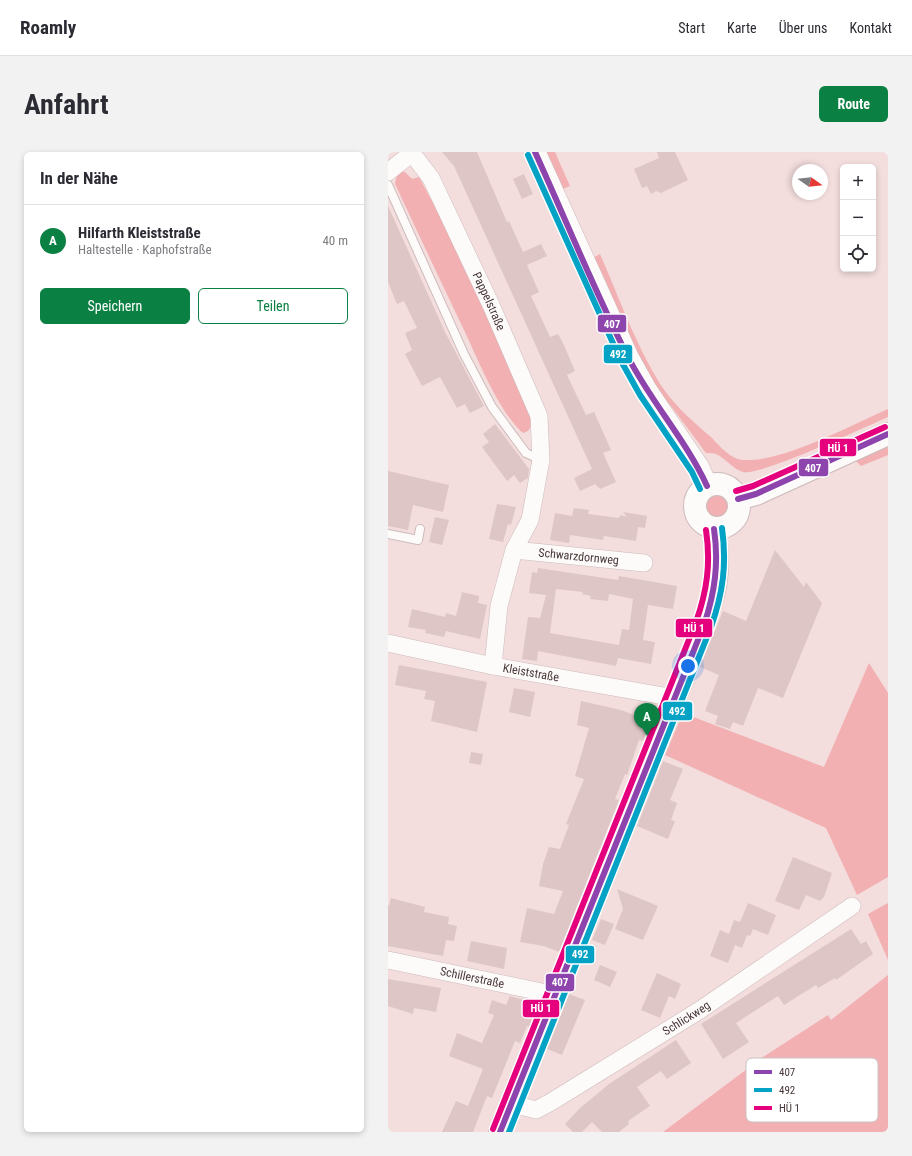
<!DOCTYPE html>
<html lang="de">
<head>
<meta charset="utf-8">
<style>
	:root { --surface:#fff; --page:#f2f2f3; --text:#2b2b33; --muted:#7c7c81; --line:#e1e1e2; --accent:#0b8043 }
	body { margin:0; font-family:"Roboto Condensed",sans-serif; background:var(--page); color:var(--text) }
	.controls { position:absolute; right:12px; top:12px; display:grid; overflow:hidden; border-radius:6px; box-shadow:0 2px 6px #0003 }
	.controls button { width:36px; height:36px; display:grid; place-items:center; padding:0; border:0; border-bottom:1px solid var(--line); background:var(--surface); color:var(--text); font:20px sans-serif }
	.compass { position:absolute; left:404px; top:12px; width:36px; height:36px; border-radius:50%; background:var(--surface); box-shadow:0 2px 6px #0003; rotate:104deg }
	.you { position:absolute; left:300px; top:514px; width:14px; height:14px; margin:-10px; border:3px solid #fff; border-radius:50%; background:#1a73e8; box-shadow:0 0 0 6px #1a73e833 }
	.badge { display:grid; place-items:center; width:26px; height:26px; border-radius:50%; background:var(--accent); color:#fff; font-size:13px; font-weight:700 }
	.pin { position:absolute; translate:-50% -33px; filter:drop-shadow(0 1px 2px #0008) }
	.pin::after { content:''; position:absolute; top:21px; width:14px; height:12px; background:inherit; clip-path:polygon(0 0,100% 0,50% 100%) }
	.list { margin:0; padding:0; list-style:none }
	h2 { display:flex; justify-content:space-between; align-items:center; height:52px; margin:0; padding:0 16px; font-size:17px }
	h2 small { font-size:13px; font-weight:400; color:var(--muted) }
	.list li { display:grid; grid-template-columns:26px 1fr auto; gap:12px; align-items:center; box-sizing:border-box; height:72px; padding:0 16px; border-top:1px solid var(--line) }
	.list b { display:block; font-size:15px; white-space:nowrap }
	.list p { margin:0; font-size:13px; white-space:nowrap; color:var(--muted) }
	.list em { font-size:13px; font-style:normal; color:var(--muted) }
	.actions { display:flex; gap:8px; padding:12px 16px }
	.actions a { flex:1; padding:9px 0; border:1px solid var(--accent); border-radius:6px; text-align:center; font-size:14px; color:var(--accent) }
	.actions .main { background:var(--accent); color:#fff }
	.icon { flex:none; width:22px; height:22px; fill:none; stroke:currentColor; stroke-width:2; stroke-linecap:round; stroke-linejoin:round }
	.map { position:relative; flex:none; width:500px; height:980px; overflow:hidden; border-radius:6px }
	header { display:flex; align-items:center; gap:24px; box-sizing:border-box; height:56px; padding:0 20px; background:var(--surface); border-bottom:1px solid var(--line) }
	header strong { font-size:19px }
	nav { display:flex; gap:22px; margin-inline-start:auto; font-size:14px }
	.intro { display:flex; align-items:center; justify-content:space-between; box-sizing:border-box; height:96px; padding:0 24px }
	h1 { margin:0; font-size:28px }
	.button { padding:10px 18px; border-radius:6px; background:var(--accent); color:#fff; font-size:14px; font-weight:700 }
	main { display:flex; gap:24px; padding:0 24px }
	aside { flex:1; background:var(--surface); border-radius:6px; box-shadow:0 2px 6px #0003 }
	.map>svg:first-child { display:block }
	.green { fill:#f2b0b2 }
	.building { fill:#dfc6c6; fill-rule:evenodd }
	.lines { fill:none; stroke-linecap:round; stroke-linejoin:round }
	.service-casing { stroke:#cdbbbb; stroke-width:10 }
	.minor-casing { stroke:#cdbbbb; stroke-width:18 }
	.tertiary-casing { stroke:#cdbbbb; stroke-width:22 }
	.secondary-casing { stroke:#cdbbbb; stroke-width:24 }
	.service { stroke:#fdfafa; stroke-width:8 }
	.minor { stroke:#fdfafa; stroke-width:17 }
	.tertiary { stroke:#fdfafa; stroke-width:21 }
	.secondary { stroke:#fdfafa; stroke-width:22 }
	.bus-1-casing { stroke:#fff; stroke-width:9 }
	.bus-2-casing { stroke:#fff; stroke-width:9 }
	.bus-3-casing { stroke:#fff; stroke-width:9 }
	.bus-1 { stroke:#8e44ad; stroke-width:6 }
	.bus-2 { stroke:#04a3c6; stroke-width:6 }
	.bus-3 { stroke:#e5007d; stroke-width:6 }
	.labels { text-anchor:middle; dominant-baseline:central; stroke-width:3; stroke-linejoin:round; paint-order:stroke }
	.street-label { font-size:12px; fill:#483838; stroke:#fff }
	.key { fill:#fff; stroke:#c8c3c3; stroke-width:1 }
	.key-label { font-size:11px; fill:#483838 }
	.line-badge { stroke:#fff; stroke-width:1.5 }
	.badge-label { font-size:11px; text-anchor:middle; font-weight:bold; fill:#fff }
</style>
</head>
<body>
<header>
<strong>Roamly</strong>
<nav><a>Start</a><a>Karte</a><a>Über uns</a><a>Kontakt</a></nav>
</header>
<div class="intro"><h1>Anfahrt</h1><a class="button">Route</a></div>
<main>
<aside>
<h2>In der Nähe<small></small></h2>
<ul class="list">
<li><span class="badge">A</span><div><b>Hilfarth Kleiststraße</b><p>Haltestelle · Kaphofstraße</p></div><em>40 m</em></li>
</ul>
<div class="actions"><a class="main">Speichern</a><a>Teilen</a></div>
</aside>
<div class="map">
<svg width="500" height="980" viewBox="0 0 500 980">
	<rect width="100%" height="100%" fill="#f3dddd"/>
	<path class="green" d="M157,0H167L182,34L175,37Z
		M13,19L17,20L24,27L31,25L60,79L143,262L144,273L140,279L135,281C111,260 90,208 76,178C53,130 30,81 7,32L9,22Z
		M212,102C231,145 250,200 277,239C289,256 308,272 324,286C332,295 343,307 355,308C393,311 464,273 500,257V265C477,275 373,324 355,320C345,317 339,308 330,303C327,301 322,301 318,301L283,254L273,246L249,207L205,106Z
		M500,295V303L473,314L467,308Z
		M317 354a13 13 0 1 1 26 0a13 13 0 1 1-26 0Z
		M481,511L500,541V725L469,743L438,676L277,603L295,561L436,615Z
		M500,751V808L480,762Z
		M500,823V980H275L375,905L440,863L443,868Z"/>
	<path class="building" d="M54,0H89L119,70L121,69L135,100L153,92L159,104L139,113L151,140L143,144L162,185L170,182L175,191L187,219L179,223L198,263L206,260L223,298L215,301L228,330L212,337L207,332L192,339L186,326L204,317L66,14Z
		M269,0H287L300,28L273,41L268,39L263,42L259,34L254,36L246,17L271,6Z
		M136,22L145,42L134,47L125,27Z
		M0,54L57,180L96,254L82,261L77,252L69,256L52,225L34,234L17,202L24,198L17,181L29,176L16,149L9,152L0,130Z
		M107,272L141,317L140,326L132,331L126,323L119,329L94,295L101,290L95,282Z
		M0,319L61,333L55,360L25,353L20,378L0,374Z
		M109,352L128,355L123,373L120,372L115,390L101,387Z
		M186,356L201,358L200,362L231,366L232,363L239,365L235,360L259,364L257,376L250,375L248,389L216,384L215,388L182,383L181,391L162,388L167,361L184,364Z
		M47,365L61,368L54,393L41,390Z
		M387,398L416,435L418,430L434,451L395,546L370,536L355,574L345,570L342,577L327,572L330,564L317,559L331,523L312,515L335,459L358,469Z
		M150,416L230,428L231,424L289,434L285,457L260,453L255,488L267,490L263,512L230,506L228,514L150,499L149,509L134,507L140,465L152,466L158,443L141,441L144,420L149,421ZM168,437L195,440L194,442L203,444L202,447L220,449L221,442L245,447L241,478L234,477L231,493L162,481Z
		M74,440L91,444L90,451L99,453L92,487L58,479L56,485L37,481L38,478L20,475L24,457L57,465L58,461L68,464Z
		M11,513L99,530L89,580L43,569L47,549L36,547L38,539L7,533Z
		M126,536L147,540L142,565L121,560Z
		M193,549L233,558L263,569L255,589L251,588L239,623L237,622L227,647L231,648L171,800L156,794L132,790L139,756L166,762L175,739L151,734L155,712L161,695L172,697L181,673L178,672L196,627L187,624L201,576L189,573Z
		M83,600L95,602L93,613L81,611Z
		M275,609L295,617L282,648L289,651L283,668L287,669L280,687L249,674Z
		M405,705L444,721L436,745L432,749L418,743L411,758L387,749Z
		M229,737L270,754L255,788L227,777L235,757Z
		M3,746L37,755L36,760L61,765L60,772L69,774L66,789L58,788L55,804L0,794V753L1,754Z
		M360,751L388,763L380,783L365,777L362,784L359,783L354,796L347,793L340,811L322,804L332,778L341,782L346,768L352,770Z
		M213,767L226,772L217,793L204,788Z
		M463,777L473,792L478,789L485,802L448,828L447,826L430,836L428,833L396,853L390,844L348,871L361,890L335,907L313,872Z
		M83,789L119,796L116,817L79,809Z
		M212,813L229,820L222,835L206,828Z
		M269,821L293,832L287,847L281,844L272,866L253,858Z
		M0,827L53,836L48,860L26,856L25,862L0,854Z
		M181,842L197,848L174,903L159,897Z
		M122,844L146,851L149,855L141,875L139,874L132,891L127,889L104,946L99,944L85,980H54L68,949L80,954L95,917L61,904L69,881L94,891L106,863L100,861L104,848L118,853Z
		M288,888L303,911L279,927L273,919L249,935L262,954L240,969L241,972L231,980H214L204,970L194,980H185L177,972L191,957L221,932Z"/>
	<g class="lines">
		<g class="service-casing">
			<path id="service" d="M0,33L76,202L104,255L138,301L153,308
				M0,382L30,388L32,377"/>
		</g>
		<g class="minor-casing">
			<g id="minor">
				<path id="s1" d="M23,0L43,26L103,153L151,264L153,308L142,368L126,398L111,454L105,514"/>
				<path d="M0,20L24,1"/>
				<path id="s2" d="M126,398L256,411"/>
				<path id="s3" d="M0,491L105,514L287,546"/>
				<path id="s4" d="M0,808L168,843"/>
				<path id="s5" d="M125,952L148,958L163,950L312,858L464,754"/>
			</g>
		</g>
		<g class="tertiary-casing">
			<path id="tertiary" d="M147,0L240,205L259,239L311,316L319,334"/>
		</g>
		<g class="secondary-casing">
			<path id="secondary" d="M307 354a22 22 0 1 1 44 0a22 22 0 1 1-44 0Z
				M350,347L368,342L500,282
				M112,980L310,488C326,445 334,423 326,377"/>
		</g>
		<use href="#service" class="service"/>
		<use href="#minor" class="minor"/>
		<use href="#tertiary" class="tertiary"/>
		<use href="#secondary" class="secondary"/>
		<g class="bus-1-casing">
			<path id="bus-1" d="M147,0C178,68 206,138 240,205C263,250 298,288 319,334
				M350,347L368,342L500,282
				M112,980L316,473C327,440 331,411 326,377"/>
		</g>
		<g class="bus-2-casing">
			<path id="bus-2" d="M140,3L233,209L252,243L304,320L312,337
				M121,980L323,475C335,441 339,412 334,376"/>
		</g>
		<g class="bus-3-casing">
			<path id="bus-3" d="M348,339L365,334L497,275
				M105,977L308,470C319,439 323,411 318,378"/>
		</g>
		<use href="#bus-1" class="bus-1"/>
		<use href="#bus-2" class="bus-2"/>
		<use href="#bus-3" class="bus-3"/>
	</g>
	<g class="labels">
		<g class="street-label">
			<text stroke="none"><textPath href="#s1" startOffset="169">Pappelstraße</textPath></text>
			<text stroke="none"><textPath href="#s2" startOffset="65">Schwarzdornweg</textPath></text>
			<text stroke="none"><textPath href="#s3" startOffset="146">Kleiststraße</textPath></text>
			<text stroke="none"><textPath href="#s4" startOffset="86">Schillerstraße</textPath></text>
			<text stroke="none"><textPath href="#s5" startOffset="200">Schlickweg</textPath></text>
		</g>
	</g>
	<rect x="358" y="906" width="132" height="64" rx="6" class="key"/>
	<rect x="366" y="918" width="18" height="4" fill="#8e44ad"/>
	<rect x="366" y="936" width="18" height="4" fill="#04a3c6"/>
	<rect x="366" y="954" width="18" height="4" fill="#e5007d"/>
	<g class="key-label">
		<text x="391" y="924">407</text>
		<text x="391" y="942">492</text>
		<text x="391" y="960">HÜ 1</text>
	</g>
	<g class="line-badge">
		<rect x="209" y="162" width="30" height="19" rx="4" fill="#8e44ad"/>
		<rect x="215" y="192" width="30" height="20" rx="4" fill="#04a3c6"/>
		<rect x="431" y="286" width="38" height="19" rx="4" fill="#e5007d"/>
		<rect x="410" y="306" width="31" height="19" rx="4" fill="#8e44ad"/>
		<rect x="287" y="466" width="38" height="20" rx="4" fill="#e5007d"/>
		<rect x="274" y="549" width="31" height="20" rx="4" fill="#04a3c6"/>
		<rect x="177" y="793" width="30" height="19" rx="4" fill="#04a3c6"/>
		<rect x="157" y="821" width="30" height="19" rx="4" fill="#8e44ad"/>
		<rect x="134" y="847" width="38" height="19" rx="4" fill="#e5007d"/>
	</g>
	<g class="badge-label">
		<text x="224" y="176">407</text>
		<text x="230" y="206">492</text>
		<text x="450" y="300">HÜ 1</text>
		<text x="425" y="320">407</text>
		<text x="306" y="480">HÜ 1</text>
		<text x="289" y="563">492</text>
		<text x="192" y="806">492</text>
		<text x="172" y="834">407</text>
		<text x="153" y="860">HÜ 1</text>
	</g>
</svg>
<div class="controls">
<button>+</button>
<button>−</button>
<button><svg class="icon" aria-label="locate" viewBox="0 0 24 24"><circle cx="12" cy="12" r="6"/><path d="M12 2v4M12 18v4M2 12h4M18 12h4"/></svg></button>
</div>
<svg class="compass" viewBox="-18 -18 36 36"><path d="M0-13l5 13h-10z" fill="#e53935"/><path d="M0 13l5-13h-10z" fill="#7c7c81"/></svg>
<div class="you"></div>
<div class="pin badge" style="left:259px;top:584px">A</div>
</div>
</main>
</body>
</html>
